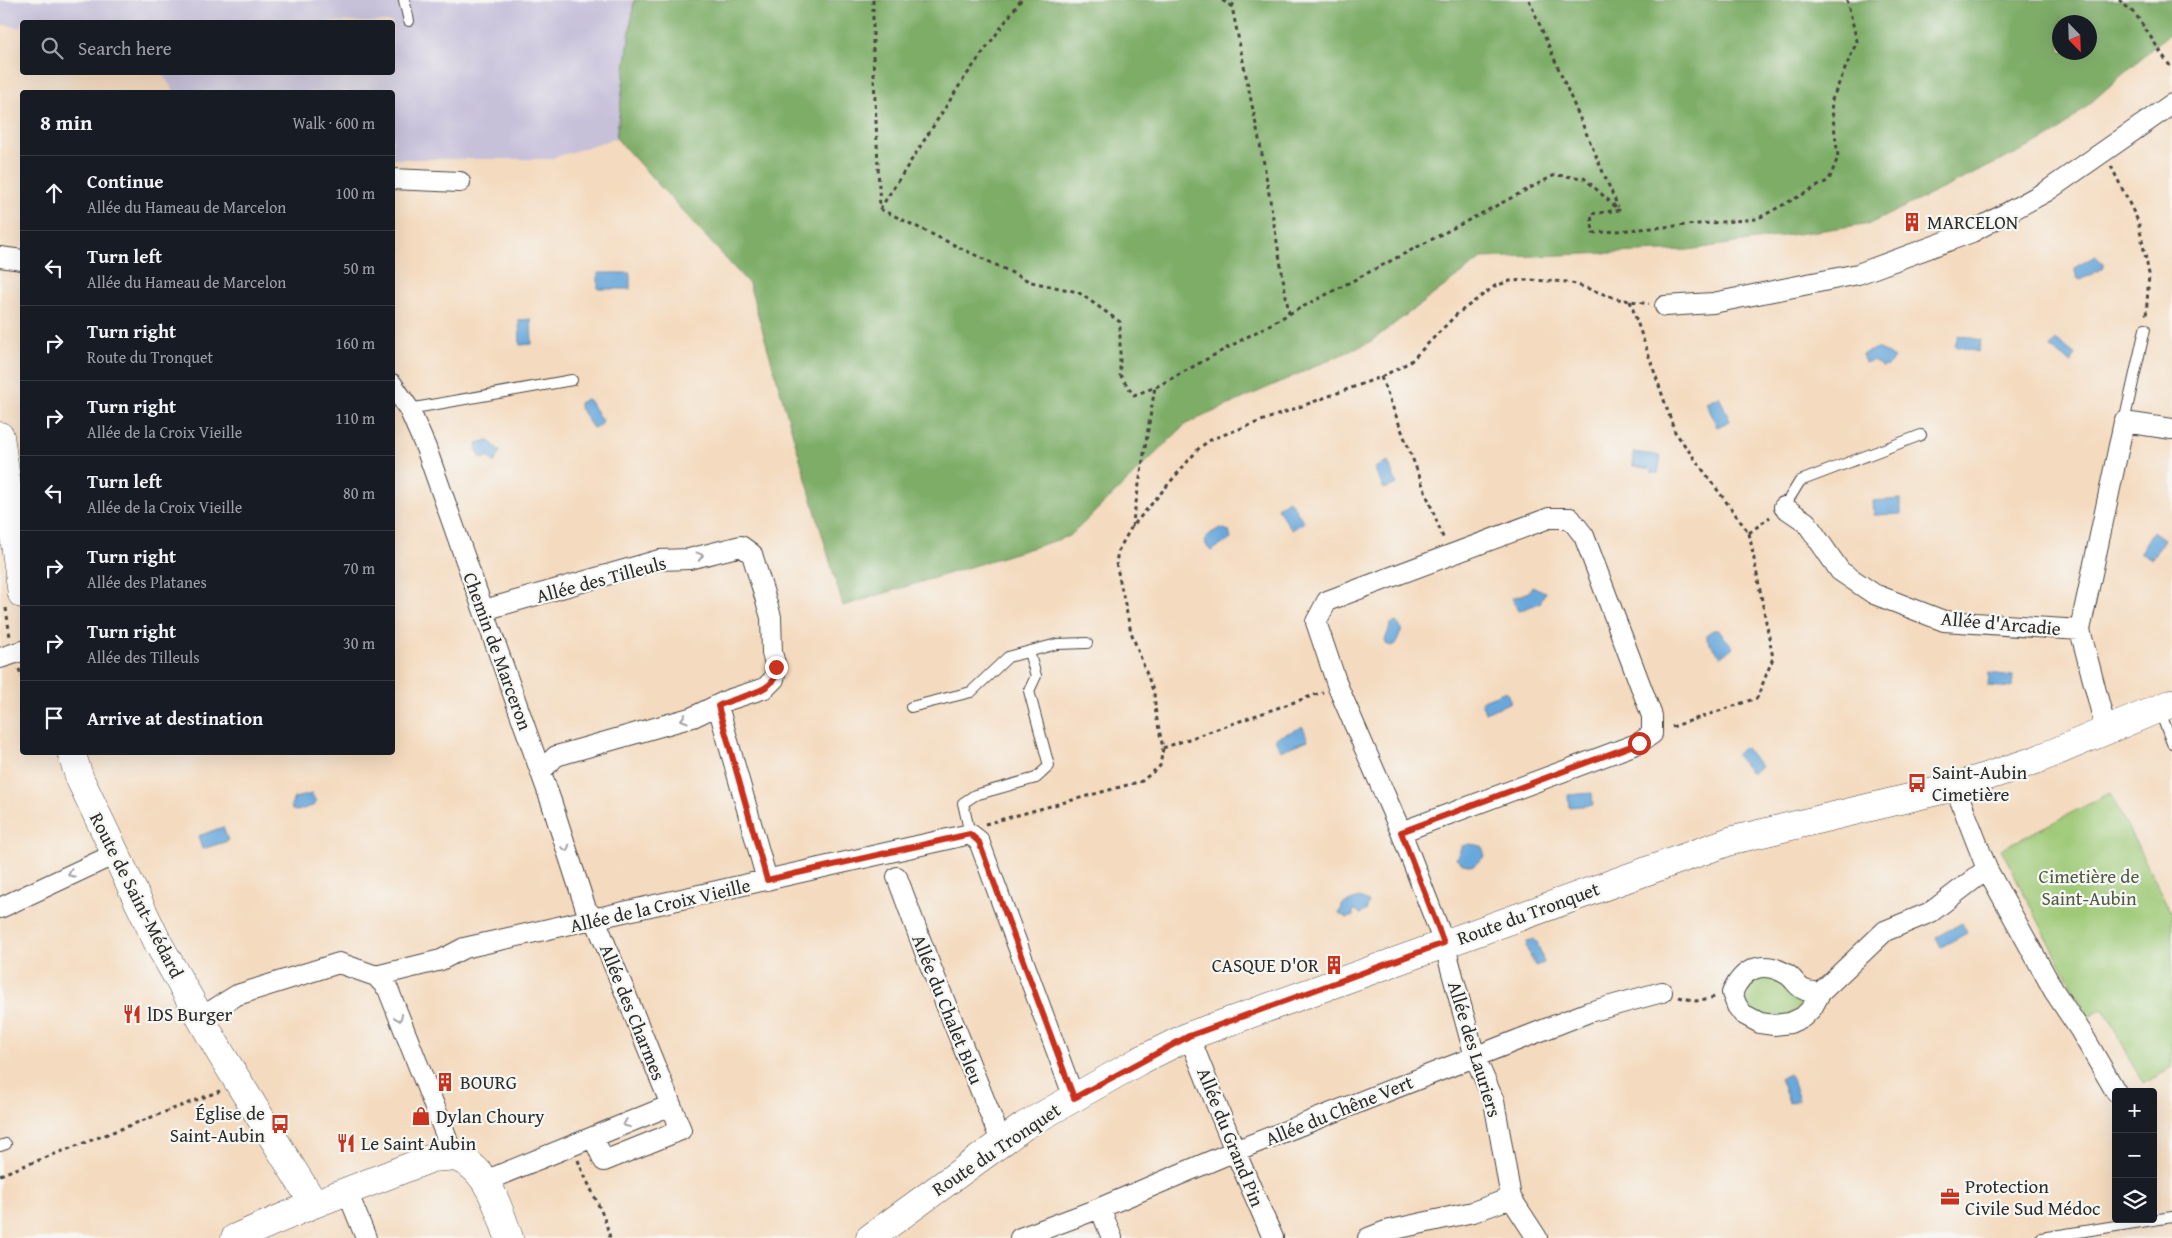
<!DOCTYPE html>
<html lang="en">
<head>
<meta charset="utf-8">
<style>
	:root { --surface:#171b24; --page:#20242c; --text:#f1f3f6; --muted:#9ea1a6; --line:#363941 }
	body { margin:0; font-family:"Gentium Book Plus",serif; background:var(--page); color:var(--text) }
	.controls { position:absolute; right:15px; bottom:15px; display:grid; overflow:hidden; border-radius:5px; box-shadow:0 5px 20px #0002 }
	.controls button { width:45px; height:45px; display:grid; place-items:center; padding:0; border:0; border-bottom:1px solid var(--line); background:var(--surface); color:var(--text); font:25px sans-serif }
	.compass { position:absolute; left:2052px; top:15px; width:45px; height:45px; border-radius:50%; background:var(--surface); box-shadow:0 5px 20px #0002; rotate:157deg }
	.stop { position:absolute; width:15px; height:15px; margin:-11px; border:4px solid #c8321e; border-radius:50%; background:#fff }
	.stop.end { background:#c8321e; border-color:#fff; box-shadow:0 1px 5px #0008 }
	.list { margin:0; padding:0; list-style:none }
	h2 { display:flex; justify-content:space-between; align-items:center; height:65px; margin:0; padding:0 20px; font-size:21px }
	h2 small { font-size:16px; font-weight:400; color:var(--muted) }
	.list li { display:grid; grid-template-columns:32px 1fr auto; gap:15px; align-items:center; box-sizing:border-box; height:75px; padding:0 20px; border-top:1px solid var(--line) }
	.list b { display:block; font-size:19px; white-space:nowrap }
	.list p { margin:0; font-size:16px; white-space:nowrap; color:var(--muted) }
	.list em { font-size:16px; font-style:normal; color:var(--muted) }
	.icon { flex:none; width:28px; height:28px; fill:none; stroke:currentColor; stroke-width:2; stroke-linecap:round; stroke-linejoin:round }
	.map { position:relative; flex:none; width:2172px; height:1238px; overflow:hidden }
	.search { position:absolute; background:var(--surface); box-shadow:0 5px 20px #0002; left:20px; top:20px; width:375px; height:55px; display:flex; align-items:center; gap:12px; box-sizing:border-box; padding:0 18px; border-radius:5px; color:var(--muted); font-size:19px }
	.panel { position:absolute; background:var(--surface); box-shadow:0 5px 20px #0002; left:20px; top:90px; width:375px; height:665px; border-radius:5px }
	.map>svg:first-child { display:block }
	.industrial { fill:#c6c0d9 }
	.green { fill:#9ec976; stroke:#647a50 }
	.forest { fill:#7ead67; stroke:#546c49; fill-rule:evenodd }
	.water { fill:#69a8dc; stroke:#4a6a84 }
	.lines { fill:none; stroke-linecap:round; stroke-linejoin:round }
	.lane-casing { stroke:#494541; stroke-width:12 }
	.street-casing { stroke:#494541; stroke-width:22 }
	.secondary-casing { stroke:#494541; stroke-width:29 }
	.path { stroke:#494541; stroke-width:3; stroke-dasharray:4 4; stroke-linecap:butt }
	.lane { stroke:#fff; stroke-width:10 }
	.street { stroke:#fff; stroke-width:20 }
	.secondary { stroke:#fff; stroke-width:28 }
	.oneway { stroke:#a0a0a0 }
	.route { stroke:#c8321e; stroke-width:6 }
	.labels { text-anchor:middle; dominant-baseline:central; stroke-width:4.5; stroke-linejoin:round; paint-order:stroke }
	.poi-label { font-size:19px; fill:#2b2b2b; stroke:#f6f6f2; text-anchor:start }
	.street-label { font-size:19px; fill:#2b2b2b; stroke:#f6f6f2 }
	.park-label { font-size:19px; fill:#4e5a42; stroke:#f6f6f2 }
</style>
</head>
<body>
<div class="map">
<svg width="2172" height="1238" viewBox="0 0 2172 1238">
	<rect width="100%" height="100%" fill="#f6f6f2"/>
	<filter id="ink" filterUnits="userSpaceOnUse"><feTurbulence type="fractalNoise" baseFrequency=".02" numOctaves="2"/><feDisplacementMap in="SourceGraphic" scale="10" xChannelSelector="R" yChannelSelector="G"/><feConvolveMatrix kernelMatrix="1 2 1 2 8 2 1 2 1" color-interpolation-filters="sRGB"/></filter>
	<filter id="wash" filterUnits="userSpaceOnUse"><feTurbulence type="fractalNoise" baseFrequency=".0096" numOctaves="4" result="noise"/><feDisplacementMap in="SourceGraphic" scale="20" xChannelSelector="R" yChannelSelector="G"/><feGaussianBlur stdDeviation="1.12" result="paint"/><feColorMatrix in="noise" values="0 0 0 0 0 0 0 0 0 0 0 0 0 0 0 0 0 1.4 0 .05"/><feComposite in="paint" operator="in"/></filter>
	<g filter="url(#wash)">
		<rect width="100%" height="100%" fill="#f4dabe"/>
		<path class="industrial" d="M0,0H634L616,138L550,159H393L392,92H175L161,73L392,72V22H22V28L0,24Z"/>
		<path class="green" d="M2110,793L2172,913V1068L2143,1084L2104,1009L2088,1017L2001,849Z
			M1776,976C1787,984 1803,991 1801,1007L1786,1016L1758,1015L1742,1001V985L1748,979Z"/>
		<path class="forest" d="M634,0H2172V31L2054,135L1871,223L1688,250L1482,258L1370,342L1186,424L1070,536L843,606L749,284L616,138ZM2060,22H2090V52H2060Z"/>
		<path class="water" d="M2095,256L2103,263V268L2081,280L2077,278L2074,268Z
			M598,273H630V289H598Z
			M531,319L532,344L520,345L519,320Z
			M1958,335L1981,340L1978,352L1955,346Z
			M2056,340L2076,355L2071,363L2050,348Z
			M1878,348L1894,358L1888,366L1882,367L1873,360L1865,363L1862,354Z
			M1719,396L1730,421L1717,427L1706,402Z
			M586,399L589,400L602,421V424L595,428L592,427L579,406V403Z
			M488,440L500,451L494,463L489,458H481L476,448L478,443Z
			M1634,452L1661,456L1658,473H1652L1651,469L1633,466Z
			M1388,462L1397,484L1384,489L1374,468Z
			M1901,499V514L1874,515L1873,501Z
			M1289,500L1304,522L1292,530L1277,508Z
			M1221,528L1229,531L1231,539L1211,551C1198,539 1210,533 1221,528Z
			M2153,531L2164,539L2152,559L2140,552Z
			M1532,586L1545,592L1540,603L1518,611L1512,598L1529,592Z
			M1396,622L1402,629L1396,644L1391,646L1386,644L1385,640L1391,624Z
			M1713,630H1718L1733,647L1721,657L1707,640V634Z
			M1989,673L2013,676L2012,688L1988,686Z
			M1506,691L1511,702L1485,713L1481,701Z
			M1303,727L1308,740L1280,751L1275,738Z
			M1744,747L1761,766L1752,774L1736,755Z
			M1592,793L1593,805L1569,807L1568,795Z
			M312,794L316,802L315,805L297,811L292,810L291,805L294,798Z
			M223,827L228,841L202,849L198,836Z
			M1470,844L1482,846L1485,856L1473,866L1463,864L1456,859L1462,846Z
			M1359,898L1369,902L1366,911L1360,914L1356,910L1353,911V916L1348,918L1339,914L1343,904Z
			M1962,923L1967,933L1941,947L1936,937Z
			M1534,939L1537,942L1544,963L1535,966L1526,947L1527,942Z
			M1790,1074L1799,1099L1789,1103L1780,1078Z"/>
	</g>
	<g filter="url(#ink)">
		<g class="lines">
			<g class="lane-casing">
				<path id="lane" d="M404,0L409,21
					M409,409L572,380
					M2124,422L2145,329
					M1784,507L1800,481L1921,435
					M911,707L971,692L1008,657L1057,644L1087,643
					M2159,709L2172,743
					M970,834L963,803L975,795L1036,778L1049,766L1029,691L1036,676L1029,652
					M0,1146L6,1144
					M2041,1238L2172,1217"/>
			</g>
			<g class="street-casing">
				<path id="street" d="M392,179L460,182
					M0,257L22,260
					M1665,306L1713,303L1858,274L1972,232L2047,191L2172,104
					M392,384L409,409L426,448L551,801L586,909L595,919L671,1105L681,1130L604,1161L593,1137L671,1105
					M1784,507L1806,522L1840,571L1874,594L1944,621L2080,630
					M484,610L659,560L689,559L741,546L752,554L771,617L772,653L776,667L774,679L765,688L728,700L693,717L556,756L541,771
					M0,658L22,651
					M718,706L767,880
					M2106,730L2080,630L2124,422L2172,429
					M1955,787L1987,869L2054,991L2080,1030L2116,1092
					M1401,832L1639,743L1652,734V716L1584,536L1570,518H1549L1327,601L1316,622L1338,687L1401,832L1444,943L1475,1057L1494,1101L1511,1198L1537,1238
					M897,877L926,955L1001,1141
					M0,908L115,854
					M376,976L388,989L445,1133L452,1157
					M1820,993C1816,992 1809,992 1805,990C1798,988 1794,979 1788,975C1763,959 1743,968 1732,993L1737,1006L1743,1014L1760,1023L1774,1025L1790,1023L1803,1017L1812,1008L1820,993L1885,931L1931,912L1987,869
					M200,1018L237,995L339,963L376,976L441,960L464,948L970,834L979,841L1074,1098
					M1189,1036L1235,1151L1273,1238
					M485,1181L593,1137
					M347,1191L366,1238
					M1100,1208L1112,1238
					M1020,1238L1100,1208L1235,1151L1589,1012L1662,992
					M1368,1238L1386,1231L1473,1212L1511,1198"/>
			</g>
			<g class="secondary-casing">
				<path id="secondary" d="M0,436L22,594
					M71,752L80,779L158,943L221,1054L314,1204
					M235,1238L314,1204L432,1158C438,1158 446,1156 452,1157C487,1163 499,1210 509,1238
					M870,1238L1024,1126L1139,1061L1189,1036L1733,840L1955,787L2036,760L2172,703"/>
			</g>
			<path class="path" d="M873,0V56L880,209
				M1529,0L1618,207
				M2119,0L2136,15L2172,69
				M1232,7L1235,0
				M2111,166L2138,221L2149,274L2146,317
				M880,209L1031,282L1078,292L1120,322V375L1134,395L1156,387L1289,314L1264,164L1232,7L1222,0
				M880,209L963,80L1021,0
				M1630,301L1675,432L1749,533L1773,658L1757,698L1669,728
				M1289,314L1555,175L1584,178L1619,210L1591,214L1593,233L1757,219L1829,180L1838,157L1831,102L1857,41L1847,0
				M1381,377L1444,540
				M1132,527L1155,387
				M1749,533L1770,517
				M6,608L10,637
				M19,669L22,677
				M1163,748L1323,692
				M985,824L1142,781L1160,766L1163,748L1156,715L1154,693L1131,632L1116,563L1118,551L1131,528L1200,447L1212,439L1381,377L1410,362L1457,314L1495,286L1510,281L1530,280L1569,282L1618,299L1649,304
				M1679,997L1696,1001L1715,997
				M578,1160C588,1187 604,1210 610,1238
				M0,1175L220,1091"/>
			<use href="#lane" class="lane"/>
			<use href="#street" class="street"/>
			<use href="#secondary" class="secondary"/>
		</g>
		<defs><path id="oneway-chevron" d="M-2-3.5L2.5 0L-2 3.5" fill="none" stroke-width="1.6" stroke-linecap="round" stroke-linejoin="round" transform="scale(1.25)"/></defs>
		<g class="oneway">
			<use href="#oneway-chevron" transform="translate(700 556) rotate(-15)"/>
			<use href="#oneway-chevron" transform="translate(684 719) rotate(164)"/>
			<use href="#oneway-chevron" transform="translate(566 848) rotate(72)"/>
			<use href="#oneway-chevron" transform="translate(71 874) rotate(154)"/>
			<use href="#oneway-chevron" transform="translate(399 1018) rotate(68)"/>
			<use href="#oneway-chevron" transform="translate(626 1124) rotate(158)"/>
		</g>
	</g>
	<g class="lines" filter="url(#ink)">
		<path class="route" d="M776,667C775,670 776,676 774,679C767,693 732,698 718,706L767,880L970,834L979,842L1074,1098L1189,1036L1444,943L1401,832L1639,743"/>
	</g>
	<defs>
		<g id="building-bare" transform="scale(1.5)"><path d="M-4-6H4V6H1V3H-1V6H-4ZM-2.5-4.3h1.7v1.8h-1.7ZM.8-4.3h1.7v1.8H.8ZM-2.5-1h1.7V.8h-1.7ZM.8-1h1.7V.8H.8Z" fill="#c8321e" stroke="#f6f6f2" stroke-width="2.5" paint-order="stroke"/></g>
		<g id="bus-bare" transform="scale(1.5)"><path d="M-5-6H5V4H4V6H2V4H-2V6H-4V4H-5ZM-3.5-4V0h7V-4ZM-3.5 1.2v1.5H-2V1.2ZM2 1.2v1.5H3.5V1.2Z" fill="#c8321e" stroke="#f6f6f2" stroke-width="2.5" paint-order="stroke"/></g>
		<g id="restaurant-bare" transform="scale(1.5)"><path d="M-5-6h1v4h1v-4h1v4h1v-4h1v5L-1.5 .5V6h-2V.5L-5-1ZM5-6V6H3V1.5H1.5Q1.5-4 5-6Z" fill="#c8321e" stroke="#f6f6f2" stroke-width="2.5" paint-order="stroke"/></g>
		<g id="shop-bare" transform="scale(1.5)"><path d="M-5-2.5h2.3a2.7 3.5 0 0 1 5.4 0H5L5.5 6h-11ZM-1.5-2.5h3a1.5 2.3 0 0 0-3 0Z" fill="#c8321e" stroke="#f6f6f2" stroke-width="2.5" paint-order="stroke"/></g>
		<g id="office-bare" transform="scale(1.5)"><path d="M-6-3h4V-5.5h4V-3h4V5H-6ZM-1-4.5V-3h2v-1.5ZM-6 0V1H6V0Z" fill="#c8321e" stroke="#f6f6f2" stroke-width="2.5" paint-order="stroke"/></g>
	</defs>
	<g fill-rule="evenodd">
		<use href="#building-bare" x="1912" y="222"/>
		<use href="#bus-bare" x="1917" y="783"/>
		<use href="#building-bare" x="1334" y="965"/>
		<use href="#restaurant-bare" x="132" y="1014"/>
		<use href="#building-bare" x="445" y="1082"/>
		<use href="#shop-bare" x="421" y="1116"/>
		<use href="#bus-bare" x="280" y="1124"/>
		<use href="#restaurant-bare" x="346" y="1143"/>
		<use href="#office-bare" x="1950" y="1197"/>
	</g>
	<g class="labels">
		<g class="poi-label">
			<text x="1927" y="222">MARCELON</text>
			<text x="1932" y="772">Saint-Aubin<tspan x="1932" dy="22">Cimetière</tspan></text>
			<text x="1319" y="965" text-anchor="end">CASQUE D'OR</text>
			<text x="147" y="1014">lDS Burger</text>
			<text x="460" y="1082">BOURG</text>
			<text x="265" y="1113" text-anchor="end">Église de<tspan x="265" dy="22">Saint-Aubin</tspan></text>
			<text x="436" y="1116">Dylan Choury</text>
			<text x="361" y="1143">Le Saint Aubin</text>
			<text x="1965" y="1186">Protection<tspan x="1965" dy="22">Civile Sud Médoc</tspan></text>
		</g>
		<g class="street-label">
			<text transform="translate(601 579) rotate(-15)">Allée des Tilleuls</text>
			<text transform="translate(2001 623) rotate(5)">Allée d'Arcadie</text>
			<text transform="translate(498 651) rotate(70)">Chemin de Marceron</text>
			<text transform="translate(137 895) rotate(63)">Route de Saint-Médard</text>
			<text transform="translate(660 905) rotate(-13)">Allée de la Croix Vieille</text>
			<text transform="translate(1528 913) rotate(-20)">Route du Tronquet</text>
			<text transform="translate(948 1009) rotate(68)">Allée du Chalet Bleu</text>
			<text transform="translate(633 1012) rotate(68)">Allée des Charmes</text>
			<text transform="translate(1475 1049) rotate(73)">Allée des Lauriers</text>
			<text transform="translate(1339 1110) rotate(-22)">Allée du Chêne Vert</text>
			<text transform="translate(1231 1137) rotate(68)">Allée du Grand Pin</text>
			<text transform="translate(996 1149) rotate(-34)">Route du Tronquet</text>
		</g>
		<g class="park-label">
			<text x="2089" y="876">Cimetière de<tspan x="2089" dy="22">Saint-Aubin</tspan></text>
		</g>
	</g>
</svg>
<div class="controls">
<button>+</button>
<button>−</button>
<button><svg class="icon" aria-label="layers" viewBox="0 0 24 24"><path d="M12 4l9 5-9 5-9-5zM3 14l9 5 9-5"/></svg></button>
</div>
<svg class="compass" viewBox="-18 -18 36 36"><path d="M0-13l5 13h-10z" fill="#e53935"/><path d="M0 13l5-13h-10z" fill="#9ea1a6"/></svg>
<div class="stop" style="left:1639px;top:743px"></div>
<div class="stop end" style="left:776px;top:667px"></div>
<div class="search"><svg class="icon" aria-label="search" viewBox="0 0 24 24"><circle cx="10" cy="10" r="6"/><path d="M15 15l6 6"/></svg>Search here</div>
<section class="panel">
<h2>8 min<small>Walk · 600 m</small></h2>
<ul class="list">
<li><svg class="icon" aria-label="ahead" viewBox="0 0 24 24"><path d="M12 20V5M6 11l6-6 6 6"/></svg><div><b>Continue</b><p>Allée du Hameau de Marcelon</p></div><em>100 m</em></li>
<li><svg class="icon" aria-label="left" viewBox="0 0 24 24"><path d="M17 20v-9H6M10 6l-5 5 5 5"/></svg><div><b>Turn left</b><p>Allée du Hameau de Marcelon</p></div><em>50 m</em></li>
<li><svg class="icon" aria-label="right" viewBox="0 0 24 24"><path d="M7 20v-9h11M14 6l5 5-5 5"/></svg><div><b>Turn right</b><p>Route du Tronquet</p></div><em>160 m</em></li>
<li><svg class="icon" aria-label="right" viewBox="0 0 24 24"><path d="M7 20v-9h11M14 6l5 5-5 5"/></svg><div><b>Turn right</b><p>Allée de la Croix Vieille</p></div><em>110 m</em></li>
<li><svg class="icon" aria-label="left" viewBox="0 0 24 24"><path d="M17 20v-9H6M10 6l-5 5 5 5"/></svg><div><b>Turn left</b><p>Allée de la Croix Vieille</p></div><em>80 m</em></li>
<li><svg class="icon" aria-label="right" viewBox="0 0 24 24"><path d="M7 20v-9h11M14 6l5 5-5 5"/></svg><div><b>Turn right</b><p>Allée des Platanes</p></div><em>70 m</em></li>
<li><svg class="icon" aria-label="right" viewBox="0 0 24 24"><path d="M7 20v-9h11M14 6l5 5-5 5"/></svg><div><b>Turn right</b><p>Allée des Tilleuls</p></div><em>30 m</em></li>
<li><svg class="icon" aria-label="arrive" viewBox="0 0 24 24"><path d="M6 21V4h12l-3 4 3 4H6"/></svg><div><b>Arrive at destination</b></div></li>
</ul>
</section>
</div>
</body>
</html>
